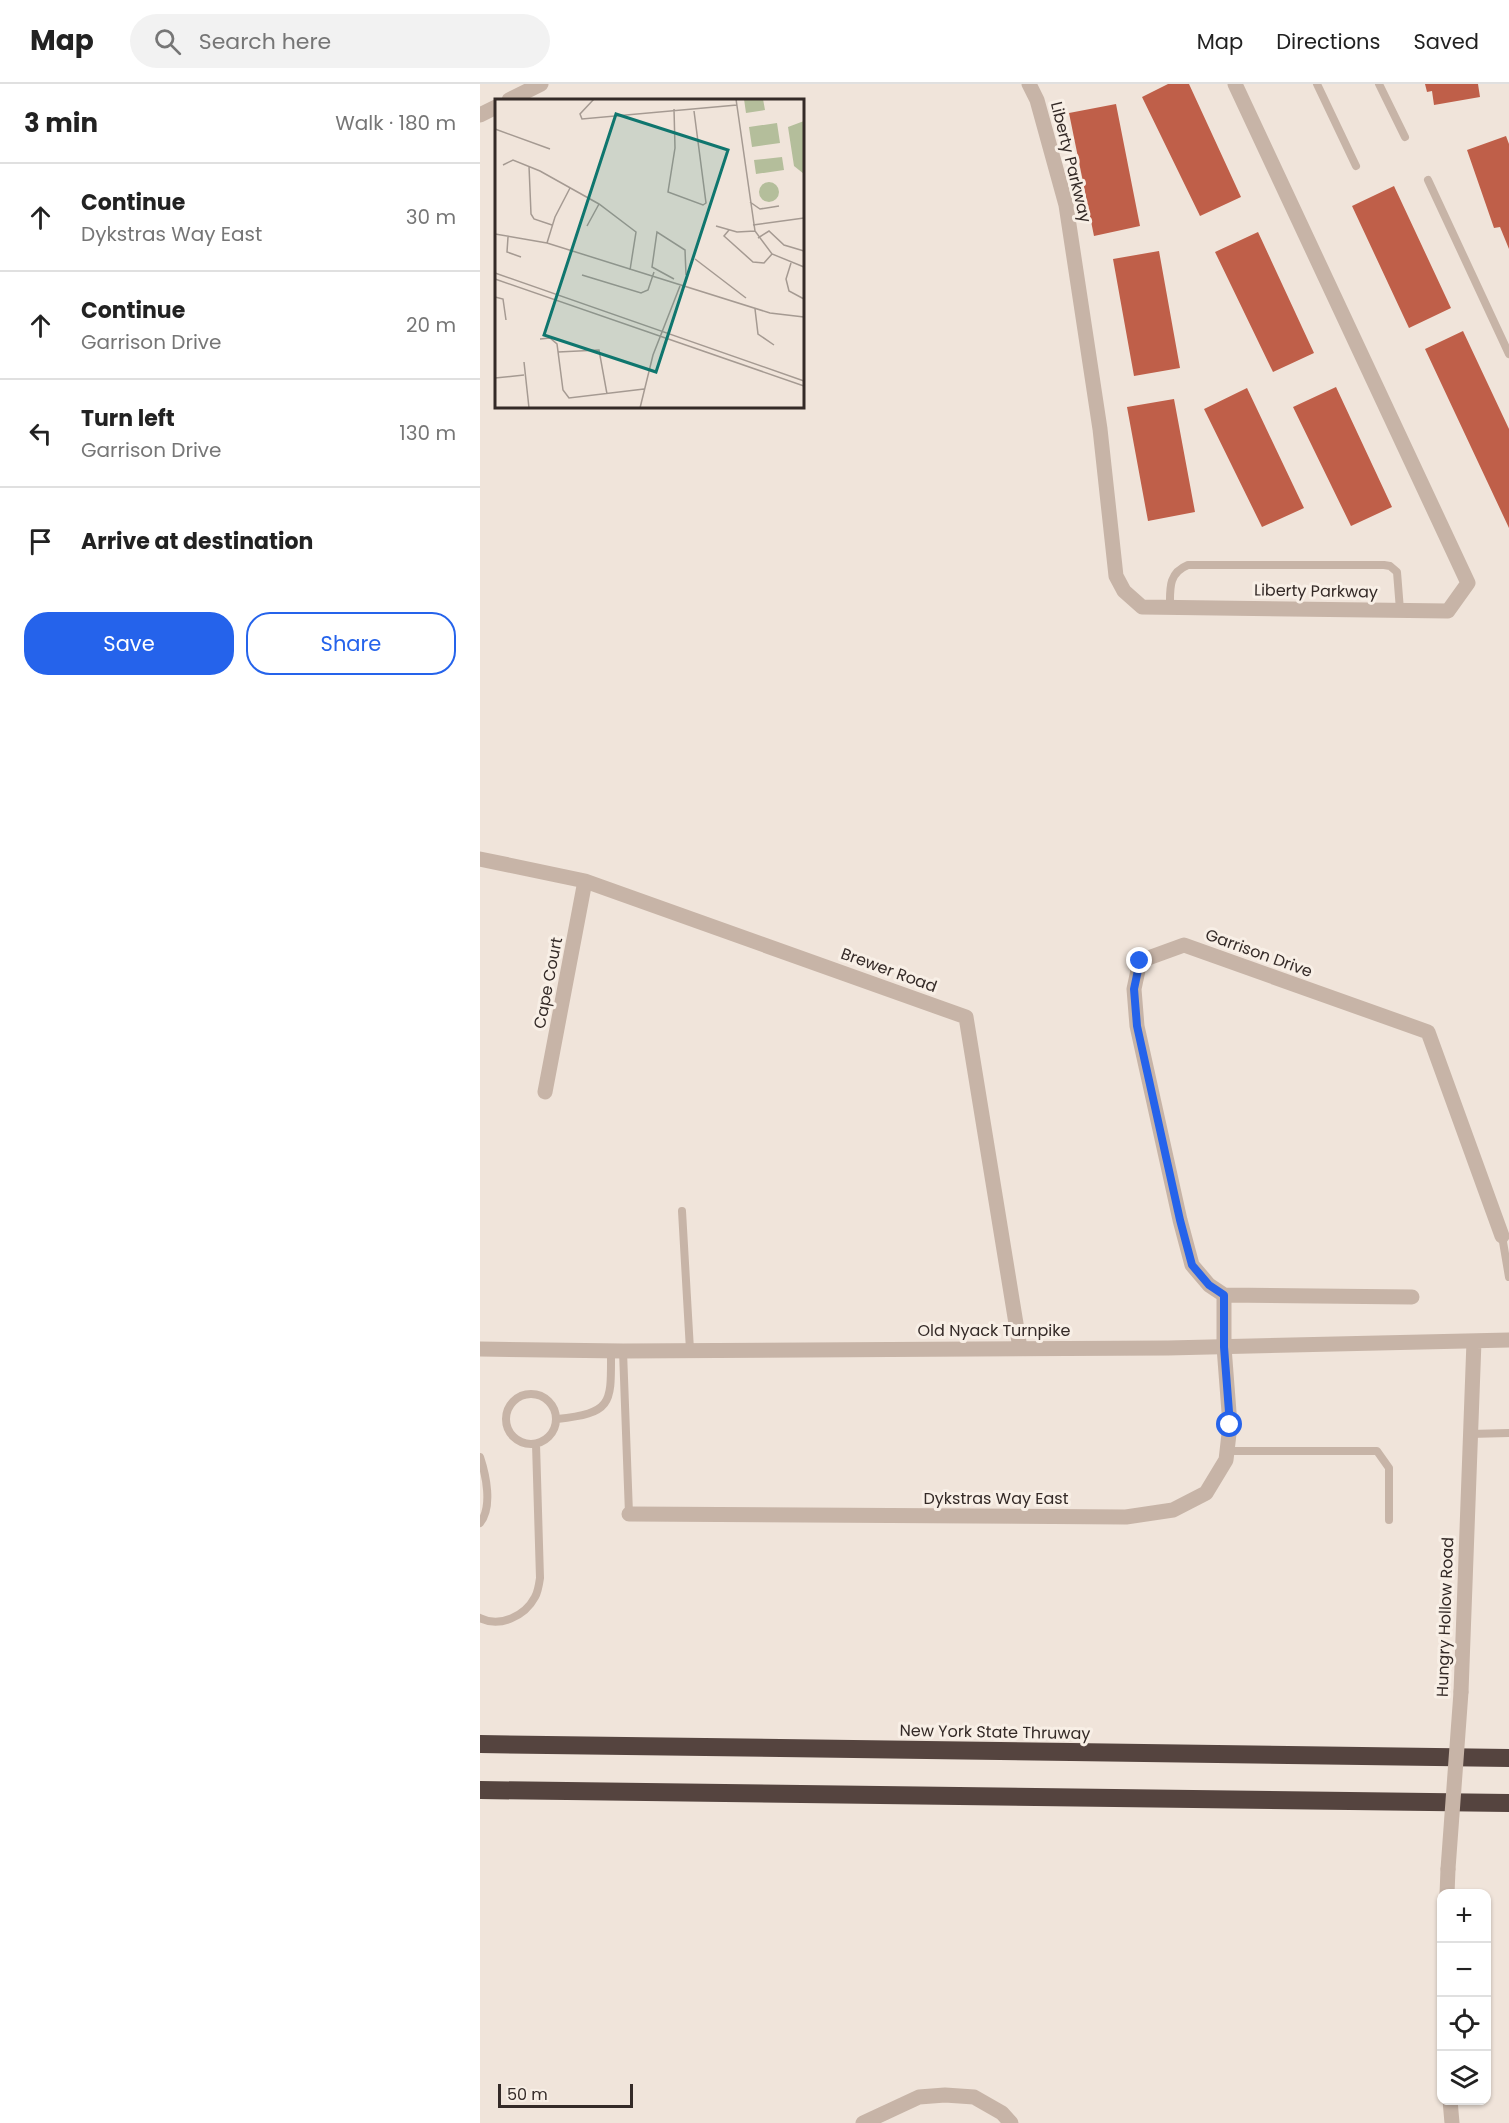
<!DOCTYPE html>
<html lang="en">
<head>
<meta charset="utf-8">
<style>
	:root { --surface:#fff; --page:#f2f2f2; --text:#222; --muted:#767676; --line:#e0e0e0; --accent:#2563eb }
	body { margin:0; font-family:Poppins,sans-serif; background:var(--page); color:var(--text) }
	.controls { position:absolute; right:18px; bottom:18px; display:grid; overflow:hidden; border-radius:12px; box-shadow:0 2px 4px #0004 }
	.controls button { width:54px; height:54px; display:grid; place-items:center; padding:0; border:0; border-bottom:2px solid var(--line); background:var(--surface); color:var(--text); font:30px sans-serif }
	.scale { position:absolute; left:18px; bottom:15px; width:135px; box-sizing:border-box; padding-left:6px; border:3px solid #342a27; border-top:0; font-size:16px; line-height:21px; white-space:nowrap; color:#342a27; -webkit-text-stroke:4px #f8efe6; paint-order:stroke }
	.stop { position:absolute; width:18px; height:18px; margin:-14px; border:4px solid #2563eb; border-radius:50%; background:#fff }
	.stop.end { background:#2563eb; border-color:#fff; box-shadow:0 2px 6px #0008 }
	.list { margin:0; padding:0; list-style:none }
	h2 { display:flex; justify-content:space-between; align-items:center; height:78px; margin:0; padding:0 24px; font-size:26px }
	h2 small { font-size:20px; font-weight:400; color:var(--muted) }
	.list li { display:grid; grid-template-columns:39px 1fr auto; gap:18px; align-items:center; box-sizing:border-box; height:108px; padding:0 24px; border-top:2px solid var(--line) }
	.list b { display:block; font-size:22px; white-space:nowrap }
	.list p { margin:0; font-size:20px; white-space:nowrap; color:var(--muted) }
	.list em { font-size:20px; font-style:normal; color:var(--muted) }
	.actions { display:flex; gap:12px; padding:18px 24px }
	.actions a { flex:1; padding:14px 0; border:2px solid var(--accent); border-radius:24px; text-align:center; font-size:21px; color:var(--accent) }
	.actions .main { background:var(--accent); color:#fff }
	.icon { flex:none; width:33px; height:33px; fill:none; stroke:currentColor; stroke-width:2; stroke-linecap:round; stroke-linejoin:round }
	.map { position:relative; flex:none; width:1029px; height:2039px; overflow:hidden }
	header { display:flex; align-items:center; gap:36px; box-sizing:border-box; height:84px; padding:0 30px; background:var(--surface); border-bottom:2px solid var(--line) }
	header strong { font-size:28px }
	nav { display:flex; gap:33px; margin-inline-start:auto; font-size:21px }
	.search { width:420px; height:54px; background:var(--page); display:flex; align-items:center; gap:15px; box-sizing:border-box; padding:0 21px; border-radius:33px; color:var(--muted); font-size:22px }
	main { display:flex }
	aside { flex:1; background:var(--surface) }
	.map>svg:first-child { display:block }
	.building { fill:#bf5f49 }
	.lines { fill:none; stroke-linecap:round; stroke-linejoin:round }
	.service { stroke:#c7b4a7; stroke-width:8 }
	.minor { stroke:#c7b4a7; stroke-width:15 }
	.tertiary { stroke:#c7b4a7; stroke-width:15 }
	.motorway { stroke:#55443f; stroke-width:18 }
	.tertiary-bridge { stroke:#c7b4a7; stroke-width:15 }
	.route { stroke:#2563eb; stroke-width:8 }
	.labels { text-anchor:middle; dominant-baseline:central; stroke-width:6; stroke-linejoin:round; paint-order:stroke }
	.street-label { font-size:16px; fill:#342a27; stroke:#f8efe6 }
	.inset-road { fill:none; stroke:#a59a92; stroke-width:1.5 }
	.view { fill:#0f766e; fill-opacity:0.15; stroke:#0f766e; stroke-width:3 }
	.inset-edge { fill:none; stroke:#342a27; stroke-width:3 }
</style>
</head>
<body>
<header>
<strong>Map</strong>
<div class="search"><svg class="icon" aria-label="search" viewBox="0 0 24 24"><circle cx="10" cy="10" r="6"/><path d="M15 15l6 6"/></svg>Search here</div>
<nav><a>Map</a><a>Directions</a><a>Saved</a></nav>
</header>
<main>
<aside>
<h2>3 min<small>Walk · 180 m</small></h2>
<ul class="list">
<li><svg class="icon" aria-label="ahead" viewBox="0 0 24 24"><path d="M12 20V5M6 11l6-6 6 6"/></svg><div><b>Continue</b><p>Dykstras Way East</p></div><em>30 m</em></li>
<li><svg class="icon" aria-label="ahead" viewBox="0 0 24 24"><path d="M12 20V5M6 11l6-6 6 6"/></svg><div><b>Continue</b><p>Garrison Drive</p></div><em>20 m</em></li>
<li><svg class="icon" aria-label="left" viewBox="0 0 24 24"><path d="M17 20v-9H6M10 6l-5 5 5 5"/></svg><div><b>Turn left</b><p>Garrison Drive</p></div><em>130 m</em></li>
<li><svg class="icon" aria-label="arrive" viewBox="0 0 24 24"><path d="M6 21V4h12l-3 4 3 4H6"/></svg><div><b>Arrive at destination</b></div></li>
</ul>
<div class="actions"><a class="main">Save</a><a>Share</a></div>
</aside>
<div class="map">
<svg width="1029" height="2039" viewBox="0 0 1029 2039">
	<rect width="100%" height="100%" fill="#f0e4da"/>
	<path class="building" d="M688,0H709L761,113L720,132L662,13Z
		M945,0H998L1000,13L954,21L952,7L947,8Z
		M636,20L660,142L614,152L589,29Z
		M1026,52L1029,60V165L1020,143L1014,144L987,66Z
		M914,102L971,224L929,244L872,122Z
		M778,148L834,269L793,288L735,168Z
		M679,167L700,284L654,292L633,175Z
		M983,247L1029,345V444L945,265Z
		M856,303L912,423L871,442L813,323Z
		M767,304L824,424L782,443L724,325Z
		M694,315L715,428L668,437L647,323Z"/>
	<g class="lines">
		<path class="service" d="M837,0L876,82
			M899,0L925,53
			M948,96L1029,270
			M690,524C690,505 688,489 708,481H904L910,482L917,488L920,526
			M202,1127L210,1266
			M1022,1152L1029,1193
			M143,1267L149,1430
			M26 1335a25 25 0 1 1 50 0a25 25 0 1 1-50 0Z
			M77,1335C134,1329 131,1319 131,1266
			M990,1350L1029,1349
			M747,1367H897L909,1384V1436
			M0,1373C6,1391 13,1423 0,1439
			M0,1534C20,1544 45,1532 55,1513C58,1508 59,1501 60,1494L56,1360"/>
		<path class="minor" d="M549,0L557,16L586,121L620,345L636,492L644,507L662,523L968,527L988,499L755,0
			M29,16L61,0
			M0,31L16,23
			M0,775L105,797L486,933L540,1264
			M65,1008L105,797
			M932,1213L744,1211L729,1201L712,1181L700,1136L657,942L654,905L660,877L704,861L948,948L1022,1152
			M149,1430L646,1433L693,1426L726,1409L746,1376L750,1341L744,1263V1211
			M383,2039L439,2013L465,2011L494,2013L522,2029L531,2039"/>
		<path class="tertiary" d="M0,1265L143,1267L688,1264L1029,1256
			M981,1608L994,1257
			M967,1810L968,1785
			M970,2016L972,2039"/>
		<path class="motorway" d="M0,1660L1029,1674
			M0,1706L1029,1719"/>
		<path class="tertiary-bridge" d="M968,1785L981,1608"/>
	</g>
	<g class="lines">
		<path class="route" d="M660,877L654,905L657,942L700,1136L712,1181L729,1201L744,1211V1263L750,1341"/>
	</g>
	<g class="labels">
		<g class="street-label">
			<text transform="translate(591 78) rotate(76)">Liberty Parkway</text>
			<text transform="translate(836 507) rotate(1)">Liberty Parkway</text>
			<text transform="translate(779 869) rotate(20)">Garrison Drive</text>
			<text transform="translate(409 886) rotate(20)">Brewer Road</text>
			<text transform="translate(68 899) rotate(-79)">Cape Court</text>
			<text x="514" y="1246">Old Nyack Turnpike</text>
			<text x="516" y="1414">Dykstras Way East</text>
			<text transform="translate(965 1533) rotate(-88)">Hungry Hollow Road</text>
			<text transform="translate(515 1648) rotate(1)">New York State Thruway</text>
		</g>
	</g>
	<g transform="translate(15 15)">
		<rect width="309" height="309" fill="#f0e4da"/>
		<path d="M249,0H268L270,11L251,14ZM309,22V75L299,67L293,28ZM282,24L285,44L257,48L254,28ZM287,58L289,71L261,75L259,61ZM264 93a10 10 0 1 1 20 0a10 10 0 1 1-20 0Z" fill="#b4be9b"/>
		<path class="inset-road" d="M99,0L85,15L87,20L242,6M241,0L260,132L277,155L309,168M179,10L180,49L173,93L208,106L211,104L199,12M0,30L55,50M8,66L18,61L45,72L104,105L141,133L135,171M34,67L36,115L39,120L57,126M255,103L265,110L284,107M258,126L309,119M92,127L104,105M221,127L242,133L260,132M234,131L229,137L258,163L269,164L277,155M0,135L52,144L275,214L309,218M13,138L12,153L26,158M263,139L274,132L289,146L309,152M52,144L60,118L75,89M200,160L251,199M296,164L291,180L294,192L309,200M0,174L309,282M87,176L146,194L153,191L159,173M0,180L309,287M179,180L157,168L162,133L190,151L191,176M0,198L8,200L11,221M260,210L263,235L279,246M45,240L55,239L62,245L68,291L74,299L149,290M63,253L104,251L112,295M29,263L34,309M0,279L29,276M145,309L158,256L185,187"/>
		<path class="view" d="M121,15L233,51L161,273L49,236Z"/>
		<rect width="309" height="309" class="inset-edge"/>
	</g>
</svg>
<div class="controls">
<button>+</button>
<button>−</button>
<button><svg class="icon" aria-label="locate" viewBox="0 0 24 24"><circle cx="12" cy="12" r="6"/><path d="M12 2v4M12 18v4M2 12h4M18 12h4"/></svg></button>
<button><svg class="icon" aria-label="layers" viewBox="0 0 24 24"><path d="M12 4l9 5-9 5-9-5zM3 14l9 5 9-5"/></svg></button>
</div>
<div class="scale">50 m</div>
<div class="stop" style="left:750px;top:1341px"></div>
<div class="stop end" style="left:660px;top:877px"></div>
</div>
</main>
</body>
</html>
